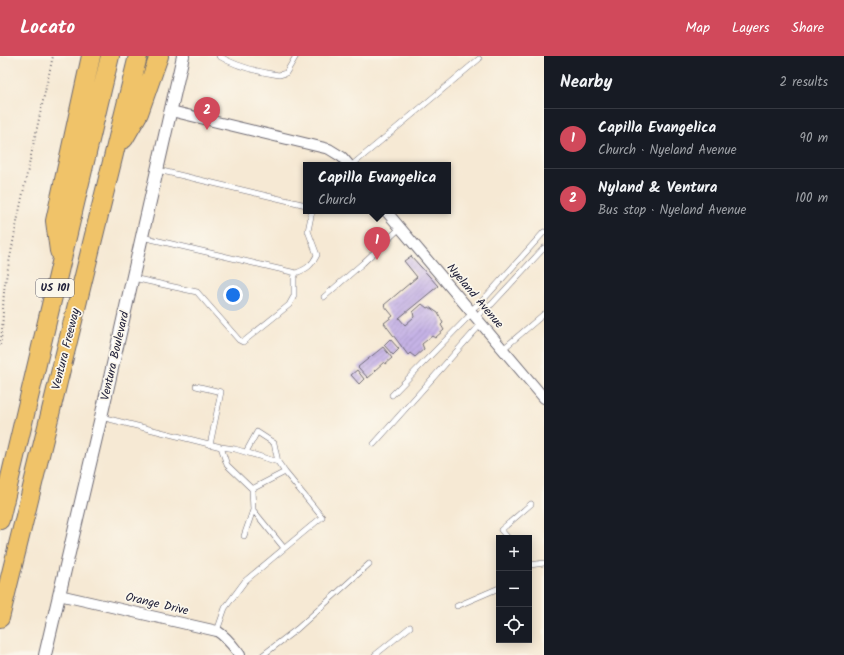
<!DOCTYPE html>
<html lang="en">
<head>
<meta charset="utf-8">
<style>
	:root { --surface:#171b24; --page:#242831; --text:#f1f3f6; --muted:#9ea1a6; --line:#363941; --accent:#d1495b }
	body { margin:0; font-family:Kalam,sans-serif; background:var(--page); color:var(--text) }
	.controls { position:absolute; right:12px; bottom:12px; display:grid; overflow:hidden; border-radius:0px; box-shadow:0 2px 10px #0003 }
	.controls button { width:36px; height:36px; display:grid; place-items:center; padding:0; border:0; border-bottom:1px solid var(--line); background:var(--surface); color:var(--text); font:20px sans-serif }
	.you { position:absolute; left:233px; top:239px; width:14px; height:14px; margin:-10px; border:3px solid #fff; border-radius:50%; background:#1a73e8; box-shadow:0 0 0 6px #1a73e833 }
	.badge { display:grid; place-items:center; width:26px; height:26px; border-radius:50%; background:var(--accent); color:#fff; font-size:13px; font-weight:700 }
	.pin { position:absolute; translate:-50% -33px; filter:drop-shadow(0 1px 2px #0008) }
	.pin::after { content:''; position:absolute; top:21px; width:14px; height:12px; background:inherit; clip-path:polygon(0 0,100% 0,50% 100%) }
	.popup { position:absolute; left:303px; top:106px; width:148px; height:52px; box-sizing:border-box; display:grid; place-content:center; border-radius:0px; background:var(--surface); filter:drop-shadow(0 1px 3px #0005); font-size:13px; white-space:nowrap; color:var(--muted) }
	.popup b { font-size:15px; color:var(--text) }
	.popup::after { content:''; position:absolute; left:50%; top:100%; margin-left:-8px; border:8px solid transparent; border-top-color:var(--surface) }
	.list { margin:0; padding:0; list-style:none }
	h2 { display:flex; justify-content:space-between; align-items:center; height:52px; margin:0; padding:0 16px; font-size:17px }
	h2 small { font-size:13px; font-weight:400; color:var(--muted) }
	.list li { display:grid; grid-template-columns:26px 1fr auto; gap:12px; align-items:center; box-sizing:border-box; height:60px; padding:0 16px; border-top:1px solid var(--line) }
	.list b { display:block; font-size:15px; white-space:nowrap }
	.list p { margin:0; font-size:13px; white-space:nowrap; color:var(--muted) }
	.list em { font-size:13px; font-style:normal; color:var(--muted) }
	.icon { flex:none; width:22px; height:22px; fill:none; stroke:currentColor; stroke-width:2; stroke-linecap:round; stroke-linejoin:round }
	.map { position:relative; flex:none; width:544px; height:599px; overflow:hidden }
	header { display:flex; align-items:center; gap:24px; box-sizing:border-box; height:56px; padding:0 20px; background:var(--accent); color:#fff }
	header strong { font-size:19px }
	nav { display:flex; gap:22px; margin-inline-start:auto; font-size:14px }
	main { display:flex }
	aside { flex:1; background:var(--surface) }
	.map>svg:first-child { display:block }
	.building { fill:url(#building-hatch) }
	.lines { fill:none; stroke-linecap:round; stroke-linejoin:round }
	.service-casing { stroke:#6c6871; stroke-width:6 }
	.minor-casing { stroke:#6c6871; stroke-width:12 }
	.tertiary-casing { stroke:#6c6871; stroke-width:14 }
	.motorway-casing { stroke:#6c6871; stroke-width:20 }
	.path { stroke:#6c6871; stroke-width:2; stroke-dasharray:1 3; stroke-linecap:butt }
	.service { stroke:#fff; stroke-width:5 }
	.minor { stroke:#fff; stroke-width:10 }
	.tertiary { stroke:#fff; stroke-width:12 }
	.motorway { stroke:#f0c369; stroke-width:18 }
	.labels { text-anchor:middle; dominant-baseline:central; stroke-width:3.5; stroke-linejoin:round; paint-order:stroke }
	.shield { fill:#fbf7ec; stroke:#636270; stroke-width:1 }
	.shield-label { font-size:11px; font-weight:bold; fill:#22223b }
	.street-label { font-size:12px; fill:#22223b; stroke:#fbf7ec }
</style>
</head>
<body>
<header>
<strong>Locato</strong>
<nav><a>Map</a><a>Layers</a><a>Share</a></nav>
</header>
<main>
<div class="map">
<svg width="544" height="599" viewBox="0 0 544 599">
	<defs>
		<pattern id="building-hatch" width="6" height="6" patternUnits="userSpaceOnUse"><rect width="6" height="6" fill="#c6b3e6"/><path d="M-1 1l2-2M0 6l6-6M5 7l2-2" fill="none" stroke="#a091bc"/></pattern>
	</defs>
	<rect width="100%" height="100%" fill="#fbf7ec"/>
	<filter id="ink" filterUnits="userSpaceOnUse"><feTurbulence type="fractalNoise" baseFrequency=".025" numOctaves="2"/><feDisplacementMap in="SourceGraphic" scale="8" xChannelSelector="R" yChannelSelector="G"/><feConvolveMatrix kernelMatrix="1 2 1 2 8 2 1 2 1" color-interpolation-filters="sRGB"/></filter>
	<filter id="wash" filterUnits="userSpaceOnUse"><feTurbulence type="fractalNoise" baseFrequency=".012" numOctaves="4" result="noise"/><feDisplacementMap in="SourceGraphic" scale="16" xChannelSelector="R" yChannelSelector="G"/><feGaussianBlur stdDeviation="0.9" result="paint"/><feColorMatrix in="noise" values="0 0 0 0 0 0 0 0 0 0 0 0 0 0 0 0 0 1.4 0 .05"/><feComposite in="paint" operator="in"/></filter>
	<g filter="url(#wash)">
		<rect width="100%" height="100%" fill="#f6e9d4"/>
		<g id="blocks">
			<path class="building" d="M411,200L438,230L399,262L405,269L414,261L413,256L422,248L427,252L429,251L438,257L443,267L441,269L444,274L435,282L432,280L422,288L424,293L415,301L410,297L408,299L384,267L393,260L384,249L417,221L404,205Z
				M390,283L399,293L393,299L384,289Z
				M383,291L392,302L385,308L384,306L374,315L375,316L368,322L358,311Z
				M357,314L364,323L359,328L351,319Z"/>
		</g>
	</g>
	<g filter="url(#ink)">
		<use href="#blocks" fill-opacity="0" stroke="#6c6871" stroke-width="1"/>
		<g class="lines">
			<g class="service-casing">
				<path id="service" d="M219,0C237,11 259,16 279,19L286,17L296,0
					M352,109L479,3
					M158,114L306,149
					M142,181L296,217
					M133,222L197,236L239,284L243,286L289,249L294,240V222L296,217C307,213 312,209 317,199L308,175L312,155
					M324,241L363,207L400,172
					M470,255L484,243L544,176
					M475,261L492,248L544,192
					M503,293L544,258
					M196,330L221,336L210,389
					M392,339L472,257
					M101,361L221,391L227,409L252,433L285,416L322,461L245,525L225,552L217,575
					M374,388L481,268
					M221,391L235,393L278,406L285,416
					M246,396L257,376L274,387L278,406
					M252,433L253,454L284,492
					M244,480L253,454
					M508,482L501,474L531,448
					M529,508L530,509L544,507
					M457,550L499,532
					M263,599L297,573L369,508
					M375,599L410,571"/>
			</g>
			<g class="minor-casing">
				<path id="minor" d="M171,55L329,93L342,101L349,109
					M386,155L544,342
					M59,539L217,575C227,581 233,590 240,599"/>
			</g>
			<g class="tertiary-casing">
				<path id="tertiary" d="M45,599L101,361L183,0"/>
			</g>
			<g class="motorway-casing">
				<path id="motorway" d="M124,83L139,57L159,0
					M59,195L55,165L91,0
					M0,464L110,0
					M0,562L138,0"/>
			</g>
			<path class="path" d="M0,289C4,269 2,248 5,228C19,152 36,76 53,0"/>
			<use href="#service" class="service"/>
			<use href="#minor" class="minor"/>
			<use href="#tertiary" class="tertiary"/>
			<use href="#motorway" class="motorway"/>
		</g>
	</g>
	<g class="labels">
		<rect class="shield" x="36" y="223" width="38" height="18" rx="3"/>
		<g class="shield-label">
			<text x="55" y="232">US 101</text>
		</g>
		<g class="street-label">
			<text transform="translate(475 240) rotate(50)">Nyeland Avenue</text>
			<text transform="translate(66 293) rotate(-76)">Ventura Freeway</text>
			<text transform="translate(115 300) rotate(-77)">Ventura Boulevard</text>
			<text transform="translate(157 548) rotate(13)">Orange Drive</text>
		</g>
	</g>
</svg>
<div class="controls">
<button>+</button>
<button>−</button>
<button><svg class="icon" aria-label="locate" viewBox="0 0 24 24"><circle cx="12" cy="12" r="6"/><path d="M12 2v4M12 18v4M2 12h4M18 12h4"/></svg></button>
</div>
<div class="you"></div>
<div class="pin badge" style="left:377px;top:204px">1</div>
<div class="popup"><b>Capilla Evangelica</b>Church</div>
<div class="pin badge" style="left:207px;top:74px">2</div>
</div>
<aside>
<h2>Nearby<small>2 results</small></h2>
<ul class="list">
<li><span class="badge">1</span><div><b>Capilla Evangelica</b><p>Church · Nyeland Avenue</p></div><em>90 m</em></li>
<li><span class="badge">2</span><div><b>Nyland &amp; Ventura</b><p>Bus stop · Nyeland Avenue</p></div><em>100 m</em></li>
</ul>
</aside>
</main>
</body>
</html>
